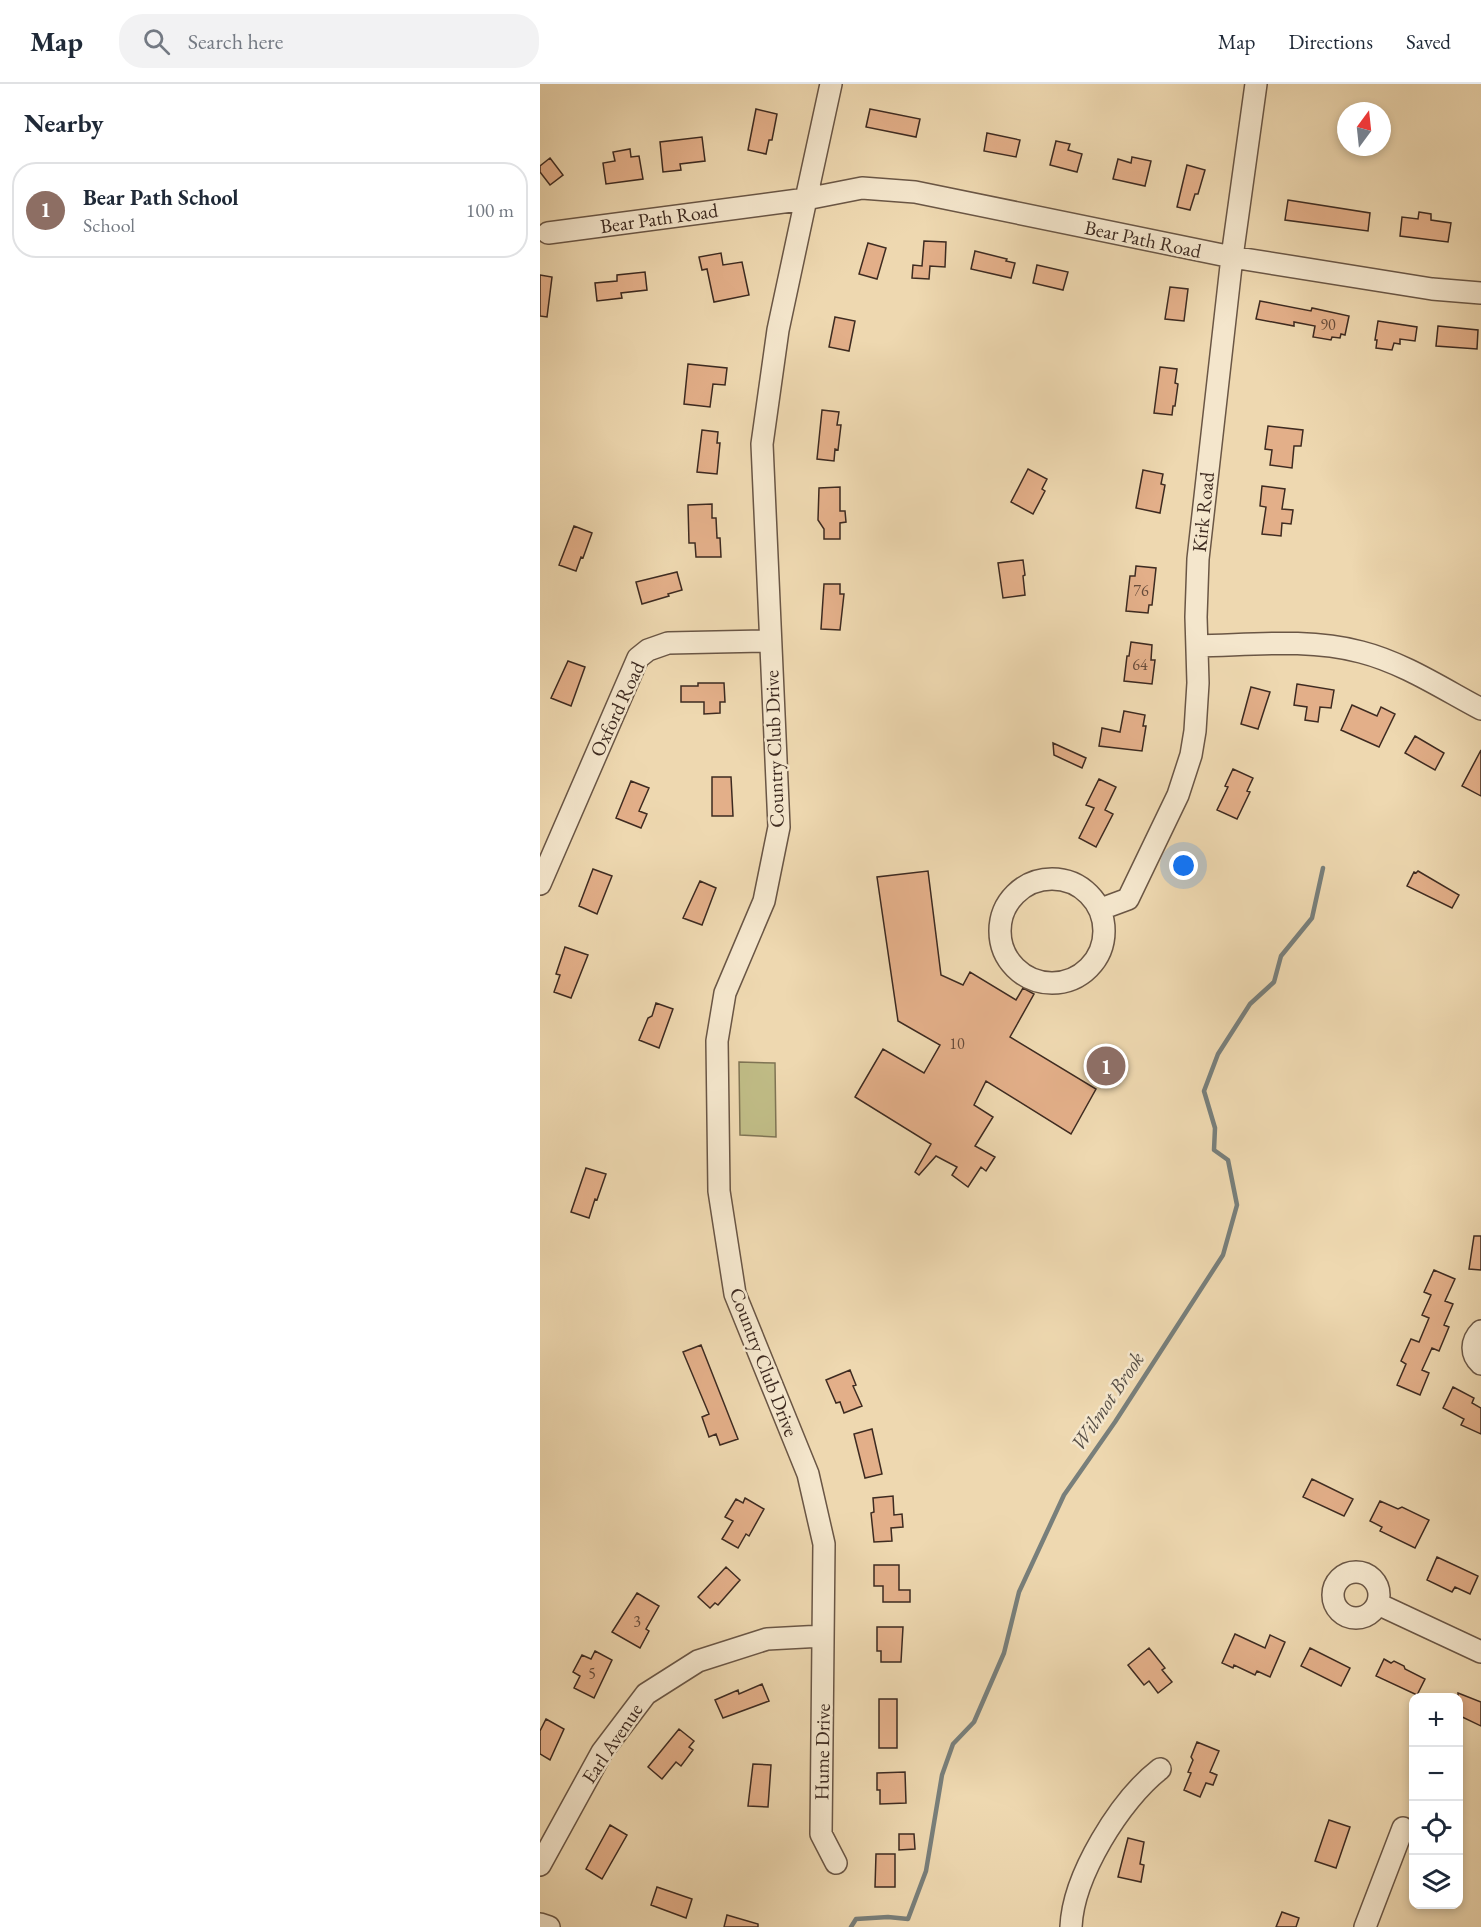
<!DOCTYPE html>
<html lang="en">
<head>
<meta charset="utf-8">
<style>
	:root { --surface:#fff; --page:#f2f2f3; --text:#1f2937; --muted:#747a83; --line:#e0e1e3; --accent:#7c3aed }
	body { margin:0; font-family:"EB Garamond",serif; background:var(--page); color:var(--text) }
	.controls { position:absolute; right:18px; bottom:18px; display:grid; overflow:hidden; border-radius:12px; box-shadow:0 3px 9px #0003 }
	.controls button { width:54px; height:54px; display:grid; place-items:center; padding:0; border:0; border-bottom:2px solid var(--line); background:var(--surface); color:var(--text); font:30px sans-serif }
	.compass { position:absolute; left:797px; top:18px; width:54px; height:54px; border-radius:50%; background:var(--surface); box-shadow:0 3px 9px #0003; rotate:15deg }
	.you { position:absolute; left:644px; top:782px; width:21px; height:21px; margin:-15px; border:4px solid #fff; border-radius:50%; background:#1a73e8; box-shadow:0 0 0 9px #1a73e833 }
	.badge { display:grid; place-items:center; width:39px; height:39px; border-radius:50%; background:var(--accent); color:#fff; font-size:20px; font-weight:700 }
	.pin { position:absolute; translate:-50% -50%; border:3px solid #fff; box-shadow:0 2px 6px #0006 }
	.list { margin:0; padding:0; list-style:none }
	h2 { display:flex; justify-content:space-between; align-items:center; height:78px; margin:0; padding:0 24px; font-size:26px }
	h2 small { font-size:20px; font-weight:400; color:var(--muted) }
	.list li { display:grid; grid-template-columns:39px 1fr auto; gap:18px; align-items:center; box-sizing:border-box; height:96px; margin:0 12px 12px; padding:0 12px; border:2px solid var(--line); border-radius:24px }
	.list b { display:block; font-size:22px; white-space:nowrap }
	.list p { margin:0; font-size:20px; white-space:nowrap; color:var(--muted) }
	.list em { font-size:20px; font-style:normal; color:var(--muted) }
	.icon { flex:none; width:33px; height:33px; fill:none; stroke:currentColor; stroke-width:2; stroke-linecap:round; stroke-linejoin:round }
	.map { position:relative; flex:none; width:941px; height:1843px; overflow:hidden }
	header { display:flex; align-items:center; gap:36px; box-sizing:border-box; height:84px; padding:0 30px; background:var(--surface); border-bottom:2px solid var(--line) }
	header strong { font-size:28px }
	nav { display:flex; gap:33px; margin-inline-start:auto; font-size:21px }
	.search { width:420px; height:54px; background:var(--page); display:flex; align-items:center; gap:15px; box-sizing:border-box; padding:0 21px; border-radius:24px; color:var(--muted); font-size:22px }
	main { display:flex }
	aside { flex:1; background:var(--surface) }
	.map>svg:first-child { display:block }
	.green { fill:#c0bc86; stroke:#7f7454; stroke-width:1.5 }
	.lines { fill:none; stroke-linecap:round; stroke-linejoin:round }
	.stream { stroke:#787f7b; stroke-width:4.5 }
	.building { fill:#e3af89; stroke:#3e2b21; stroke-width:1.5 }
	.minor-casing { stroke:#6a5645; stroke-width:24 }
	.minor { stroke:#f4e6cc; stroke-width:21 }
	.labels { text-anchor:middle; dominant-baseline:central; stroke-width:5; stroke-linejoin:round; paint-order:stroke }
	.number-label { font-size:16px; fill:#674c3b }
	.street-label { font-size:20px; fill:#3e2b21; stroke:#f4e6cc }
	.water-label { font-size:21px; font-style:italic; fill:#564e46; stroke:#f4e6cc }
</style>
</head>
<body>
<header>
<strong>Map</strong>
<div class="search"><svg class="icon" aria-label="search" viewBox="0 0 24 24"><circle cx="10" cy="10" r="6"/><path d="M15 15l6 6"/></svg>Search here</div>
<nav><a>Map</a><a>Directions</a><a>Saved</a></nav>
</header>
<main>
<aside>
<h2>Nearby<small></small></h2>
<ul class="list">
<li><span class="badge" style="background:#8d6e63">1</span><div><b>Bear Path School</b><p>School</p></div><em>100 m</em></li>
</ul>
</aside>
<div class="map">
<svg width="941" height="1843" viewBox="0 0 941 1843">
	<rect width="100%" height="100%" fill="#eed8b0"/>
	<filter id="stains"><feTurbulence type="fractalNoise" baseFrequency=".00333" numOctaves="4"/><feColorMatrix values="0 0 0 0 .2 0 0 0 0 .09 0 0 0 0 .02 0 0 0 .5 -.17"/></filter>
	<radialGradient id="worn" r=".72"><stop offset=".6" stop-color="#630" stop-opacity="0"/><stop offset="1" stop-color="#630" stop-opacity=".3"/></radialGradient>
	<path class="green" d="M199,978L235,979L236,1053L200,1051Z"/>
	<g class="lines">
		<path class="stream" d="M311,1843L316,1835L348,1833L368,1835L386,1787L402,1691L413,1660L434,1638L464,1569L479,1508L524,1411L575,1338L683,1171L697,1121L688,1076L674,1066L675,1044L664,1007L678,970L710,920L734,898L741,872L772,834L783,784"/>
	</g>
	<path class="building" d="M216,25L237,30L232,56H229L226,70L208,66Z
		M330,25L380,35L376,53L326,43Z
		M447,49L480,56L476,73L444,67Z
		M162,53L165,77L140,80L141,86L123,88L120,58Z
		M516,57L530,60L528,66L542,70L537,88L510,81Z
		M90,65L91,73L99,72L103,95L66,100L63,79L75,77L73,68Z
		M592,73L611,77L605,102L573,95L578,75L591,79Z
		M10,74L23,91L10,101L0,88V82Z
		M647,81L665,86L658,110H655L650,126L637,123Z
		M748,116L830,129L828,147L745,136Z
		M879,128L891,130V136L911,139L908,158L860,152L862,133L878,135Z
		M384,157L406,158L405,183L390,182L389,195L372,194L373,181L382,182Z
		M328,159L346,164L337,195L319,190Z
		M435,167L467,175L466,177L475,179L471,194L431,185Z
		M181,169L183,181L202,178L209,211L174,218L167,185L162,186L159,173Z
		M497,181L528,188L523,206L493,199Z
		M105,188L107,206L81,209L82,214L57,217L55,199L77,197V191Z
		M0,191L12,193L7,233L0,232Z
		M630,203L648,205L644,237L625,235Z
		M720,217L771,227L772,224L809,232L805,251L801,250L800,254L792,253L791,256L773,253L775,242L754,238V242L716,235Z
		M295,233L315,237L309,267L289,263Z
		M838,237L877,243L875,257L860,255V260L854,259L852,266L836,264L837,256H835Z
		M898,242L938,246L937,265L896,262Z
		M148,280L187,284L185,301L173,300L170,323L144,320Z
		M620,283L637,285L635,299L638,300L635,322H633L632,331L614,329Z
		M282,326L299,328L297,341H301L298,366L295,365L294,377L277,375Z
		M728,342L763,346L761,362H754L752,384L730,381L732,366L725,365Z
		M162,346L178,348L177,359H180L177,390L157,388Z
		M488,385L507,395L502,405L505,407L493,430L471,418Z
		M603,386L623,390L621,400L625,401L620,429L596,424Z
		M722,402L745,405L742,425L753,426L751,440L742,439L741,452L722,450L726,423L720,422Z
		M300,403V427H305L306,438L300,439V455H284V445L278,436L279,404Z
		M172,420V434H176L177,454H180L181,473H156L155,459H149L148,421Z
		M34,442L52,449L43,474L41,473L36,487L19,481Z
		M483,476L485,491L483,492L485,511L463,514L458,479Z
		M596,482L616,484L612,521H609L608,529L586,527L590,492H595Z
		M137,488L142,506L128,510L129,512L102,520L96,498Z
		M284,500H300V510H304L300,546L281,545Z
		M591,558L612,561L611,576H615L612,600L584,597L587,572H589Z
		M28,577L45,583L31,622L11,614Z
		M158,599H184L185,618H180V629L164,630V618H141V602H158Z
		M757,600L794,606L791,624L780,623L778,638L765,636L767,623L754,621Z
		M711,603L730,608L718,645L701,640Z
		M812,621L837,632L841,623L855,630L839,663L801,646Z
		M584,627L605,631L603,642H606L602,667L559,662L562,644L580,648Z
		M875,652L904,669L895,686L865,669Z
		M513,659L546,674L542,684L514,671Z
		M941,666V712L922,702Z
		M693,685L713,694L707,707L710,708L697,735L677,726L688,703L685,702Z
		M172,693H191L193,732H172Z
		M559,695L576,703L565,726L573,730L556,763L539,754L554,724L546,721Z
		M91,697L109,704L99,727L107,730L101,744L76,734Z
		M53,785L72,792L57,830L39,822Z
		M388,787L401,891L423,901L430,888L476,916L483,904L494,910L470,953L556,1005L531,1050L446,997L434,1021L453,1033L435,1062L455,1073L446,1087L441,1083L428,1103L412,1091L417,1083L396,1072L379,1091L375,1088L391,1060L315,1013L343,965L384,989L400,961L358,937L337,793Z
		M878,787L919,811L912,824L867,802L874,788L876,789Z
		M160,797L176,804L162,841L143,834Z
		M25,863L48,871L31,914L14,908L20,891L16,890Z
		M116,919L133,925L119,964L99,956L108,934L112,932Z
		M46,1084L66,1090L57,1116L55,1115L49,1134L31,1128Z
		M934,1152H941V1186L929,1185Z
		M894,1186L915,1195L905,1217L913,1220L904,1241L909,1243L899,1267L892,1264L882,1286L889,1289L880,1311L857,1301L866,1280L861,1277L871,1255L879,1258L889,1234L882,1231L891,1211L884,1208Z
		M161,1261L198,1355L180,1361L176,1350L169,1353L162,1333L169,1330L143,1268Z
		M310,1286L316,1301L313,1302L322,1322L304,1329L300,1318L296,1319L286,1296Z
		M913,1303L934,1314L932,1319L941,1324V1350L921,1341L924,1335L903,1324Z
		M332,1345L342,1390L325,1394L314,1350Z
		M772,1395L813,1415L804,1432L763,1413Z
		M353,1412L354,1431L362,1430L363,1443L351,1444L352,1457L334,1458L331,1429L334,1428L333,1414Z
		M205,1414L224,1425L209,1452L206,1450L198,1464L182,1455L193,1437L185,1433L196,1415L203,1419Z
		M840,1417L858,1425L862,1423L889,1436L875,1464L840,1447L842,1443L830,1437Z
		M897,1473L938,1492L930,1510L915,1503L912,1508L887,1496Z
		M334,1481H359V1506H370V1518H343V1502H334Z
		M186,1483L200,1496L178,1521L175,1519L170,1524L158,1513Z
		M97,1509L119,1522L106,1545L109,1547L100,1564L72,1548Z
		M337,1543H363L361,1578H341V1567H337Z
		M695,1550L725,1564L730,1551L745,1558L730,1593L717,1587L715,1591L694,1581L693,1584L682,1579Z
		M609,1564L625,1584L622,1586L632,1598L618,1609L609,1597L604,1601L588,1581Z
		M770,1564L810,1584L801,1602L761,1582Z
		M55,1567L72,1576L54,1614L34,1604L40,1592L33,1588L42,1571L51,1575Z
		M844,1575L851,1579L854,1577L864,1582L865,1585L885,1595L877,1611L836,1592Z
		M222,1600L229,1617L183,1634L175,1616L198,1606L199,1610Z
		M918,1609L941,1618V1642L918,1631Z
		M339,1615H357V1664H339Z
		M6,1635L24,1645L10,1676L0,1670V1647Z
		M139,1645L154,1657L149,1663L153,1666L141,1682L136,1678L122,1695L108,1683Z
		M657,1658L679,1667L670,1688L677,1691L673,1701L666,1699L660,1713L644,1706L651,1689L648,1688L653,1676L651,1673Z
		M213,1680L231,1681L228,1723L208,1722Z
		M365,1688L366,1719L340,1720V1706H337V1689Z
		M789,1736L810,1743L796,1784L775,1777Z
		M70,1741L87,1751L62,1795L46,1785Z
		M359,1750H374L375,1765L359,1766Z
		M588,1754L604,1758L600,1780L604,1781L601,1798L578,1793Z
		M336,1770H355V1803H335Z
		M117,1803L152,1815L146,1834L111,1821Z
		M742,1828L759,1834L756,1843H736Z
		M187,1831L218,1840V1843H184Z"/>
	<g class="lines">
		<g class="minor-casing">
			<path id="minor" d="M8,149L266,115L291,0
				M657,562C712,561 767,554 821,568C864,579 903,605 941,625
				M460 847a52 52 0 1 1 104 0a52 52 0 1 1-104 0Z
				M0,800L98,574L108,566L128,559L230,557
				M561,825L588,815L638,711L651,671L655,647L658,599L656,533L658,475L692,173L716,0
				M941,1247C931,1257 930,1270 941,1280
				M793 1511a23 23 0 1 1 46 0a23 23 0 1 1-46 0Z
				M838,1520L941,1568
				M296,1779L281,1750L284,1460L268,1390L195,1210L179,1107L177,957L185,909L224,817L239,743L222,360L238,246L266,115L322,104L375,108L692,173L892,205L941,209
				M0,1781L62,1668L106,1610L158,1577L227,1555L283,1552
				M0,1840L9,1843
				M531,1843C533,1792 580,1716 620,1685
				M825,1843L863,1744"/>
		</g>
		<use href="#minor" class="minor"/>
	</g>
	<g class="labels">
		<g class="number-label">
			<text x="788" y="240">90</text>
			<text x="601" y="506">76</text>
			<text x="600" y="580">64</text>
			<text x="417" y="959">10</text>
			<text x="97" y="1537">3</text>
			<text x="52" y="1589">5</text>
		</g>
		<g class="street-label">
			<text transform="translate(119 134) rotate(-8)">Bear Path Road</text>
			<text transform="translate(603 155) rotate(12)">Bear Path Road</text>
			<text transform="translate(663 428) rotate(-84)">Kirk Road</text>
			<text transform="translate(77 625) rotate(-65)">Oxford Road</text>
			<text transform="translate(234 665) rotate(-92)">Country Club Drive</text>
			<text transform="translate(224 1278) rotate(69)">Country Club Drive</text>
			<text transform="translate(72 1659) rotate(-56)">Earl Avenue</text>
			<text transform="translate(282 1668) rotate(-89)">Hume Drive</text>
		</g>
		<g class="water-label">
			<text transform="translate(567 1317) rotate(-56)">Wilmot Brook</text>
		</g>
	</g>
	<rect width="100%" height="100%" filter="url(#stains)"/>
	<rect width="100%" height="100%" fill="url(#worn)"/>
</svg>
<div class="controls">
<button>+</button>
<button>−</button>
<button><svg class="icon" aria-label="locate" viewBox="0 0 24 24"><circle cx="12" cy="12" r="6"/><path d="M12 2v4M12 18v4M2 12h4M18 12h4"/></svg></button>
<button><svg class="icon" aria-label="layers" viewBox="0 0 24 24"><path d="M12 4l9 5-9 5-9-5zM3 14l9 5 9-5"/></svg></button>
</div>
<svg class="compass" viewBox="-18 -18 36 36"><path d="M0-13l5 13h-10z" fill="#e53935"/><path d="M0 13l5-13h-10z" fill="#747a83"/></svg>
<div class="you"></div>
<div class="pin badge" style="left:566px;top:982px;background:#8d6e63">1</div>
</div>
</main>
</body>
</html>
